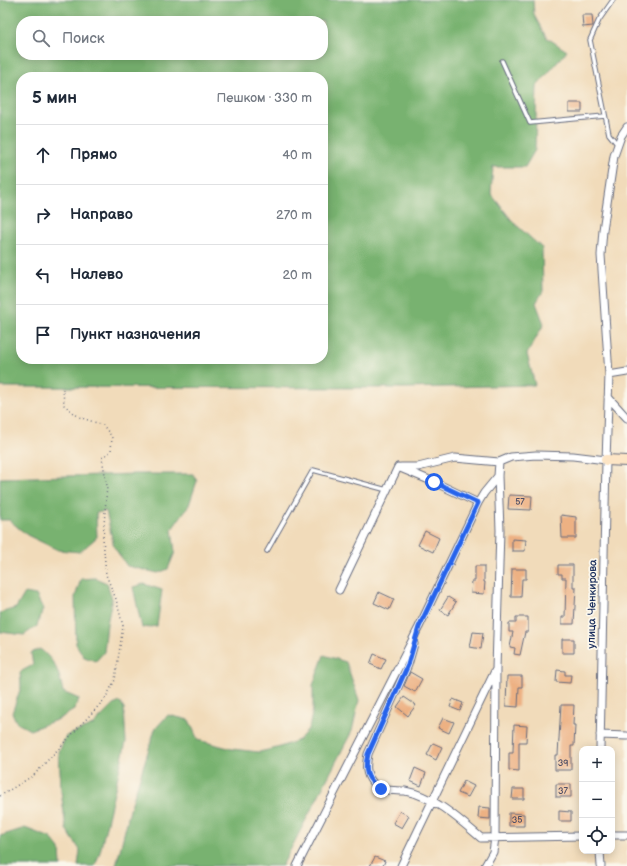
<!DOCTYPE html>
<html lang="ru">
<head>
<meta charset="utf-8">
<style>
	:root { --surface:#fff; --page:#f2f2f3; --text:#1f2937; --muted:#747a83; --line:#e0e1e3 }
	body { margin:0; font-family:"Balsamiq Sans",sans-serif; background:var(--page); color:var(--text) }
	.controls { position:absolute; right:12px; bottom:12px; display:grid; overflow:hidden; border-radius:8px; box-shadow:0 2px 10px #0003 }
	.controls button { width:36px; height:36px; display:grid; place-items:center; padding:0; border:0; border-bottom:1px solid var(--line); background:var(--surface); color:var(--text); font:20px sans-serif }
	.stop { position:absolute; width:12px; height:12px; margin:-9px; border:3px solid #2563eb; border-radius:50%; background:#fff }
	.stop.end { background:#2563eb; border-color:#fff; box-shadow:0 1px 4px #0008 }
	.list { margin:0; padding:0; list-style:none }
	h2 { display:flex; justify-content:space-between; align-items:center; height:52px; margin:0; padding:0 16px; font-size:17px }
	h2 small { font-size:13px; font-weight:400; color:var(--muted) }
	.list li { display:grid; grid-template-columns:26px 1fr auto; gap:12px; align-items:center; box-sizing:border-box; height:60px; padding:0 16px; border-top:1px solid var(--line) }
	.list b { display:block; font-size:15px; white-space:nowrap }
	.list em { font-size:13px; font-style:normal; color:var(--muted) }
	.icon { flex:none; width:22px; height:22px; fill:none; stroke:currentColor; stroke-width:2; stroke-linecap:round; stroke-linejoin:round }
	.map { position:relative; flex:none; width:627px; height:866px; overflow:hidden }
	.search { position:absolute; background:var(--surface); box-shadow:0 2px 10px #0003; left:16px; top:16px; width:312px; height:44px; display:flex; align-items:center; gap:10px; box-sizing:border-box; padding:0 14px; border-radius:16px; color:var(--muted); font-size:15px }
	.panel { position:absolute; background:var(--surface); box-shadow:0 2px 10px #0003; left:16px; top:72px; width:312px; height:292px; border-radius:16px }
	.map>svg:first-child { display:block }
	.forest { fill:#78b270; stroke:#4a7067; fill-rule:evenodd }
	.building { fill:#edb183 }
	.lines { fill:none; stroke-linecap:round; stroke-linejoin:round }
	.lane-casing { stroke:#666b7e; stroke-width:5.5 }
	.street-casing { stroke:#666b7e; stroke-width:9 }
	.secondary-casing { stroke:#666b7e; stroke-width:12 }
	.path { stroke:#666b7e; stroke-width:1.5; stroke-dasharray:1 3; stroke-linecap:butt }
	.lane { stroke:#fff; stroke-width:3.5 }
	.street { stroke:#fff; stroke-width:7 }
	.secondary { stroke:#fde5c5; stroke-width:10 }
	.route { stroke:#2563eb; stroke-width:5 }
	.labels { text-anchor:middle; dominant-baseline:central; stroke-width:3.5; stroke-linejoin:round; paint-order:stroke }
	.number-label { font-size:9px; fill:#505067 }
	.street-label { font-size:11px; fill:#1b2f5e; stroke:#fbf7ec }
</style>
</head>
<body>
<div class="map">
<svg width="627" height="866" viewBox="0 0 627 866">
	<rect width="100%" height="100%" fill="#fbf7ec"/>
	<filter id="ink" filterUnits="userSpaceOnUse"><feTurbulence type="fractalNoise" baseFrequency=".025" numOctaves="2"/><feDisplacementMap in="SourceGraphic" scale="8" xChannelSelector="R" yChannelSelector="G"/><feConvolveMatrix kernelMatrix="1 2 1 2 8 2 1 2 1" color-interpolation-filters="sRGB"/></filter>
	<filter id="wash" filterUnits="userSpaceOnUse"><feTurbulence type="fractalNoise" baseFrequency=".012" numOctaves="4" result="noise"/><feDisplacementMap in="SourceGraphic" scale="16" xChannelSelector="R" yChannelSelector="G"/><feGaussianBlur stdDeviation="0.9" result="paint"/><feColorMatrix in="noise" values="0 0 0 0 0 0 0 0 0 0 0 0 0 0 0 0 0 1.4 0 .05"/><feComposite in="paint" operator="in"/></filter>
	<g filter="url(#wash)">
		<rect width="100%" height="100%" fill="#f1dbba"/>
		<path class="forest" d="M0,0H533L534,15L546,37L567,51L537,86L535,150L525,167H493L491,194L514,223L542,248L543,291L536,303L544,324L527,354L535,385L405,388L0,387ZM21,21H323V55H21ZM21,77H323V359H21Z
			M136,474H193L197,481L189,505L172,529L175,552L168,569L158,573L127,566L114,547L106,511L96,513L97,537L80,552L58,550L27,535L9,520H0V478Z
			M95,578L107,583L112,599L107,624L104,652L96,661L84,657L76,644L75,597L81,579Z
			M144,584L162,590L157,626L142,628L133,587Z
			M25,593L36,595L43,609L37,626L24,635L0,632V613L16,608Z
			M40,649C56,662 59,672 63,692L79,699L74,710L59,719L30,730L17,723L12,713L21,687L20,672L33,665L31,653Z
			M324,655L346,662L359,700L352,731L282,866H116L131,806L155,729L168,715L189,720L198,740L232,749L259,752L277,748L299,740L309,728L313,709V685Z
			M120,702L124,708L126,742L100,852L95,866H78L80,850L66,829L61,791L59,752L66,736L93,725L113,705Z
			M25,828L51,838L60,849L61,866H0V836Z"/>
		<g id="blocks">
			<path class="building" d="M582,15H592L593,26L583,27Z
				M569,103H582V112H569Z
				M509,495L532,496L531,510L508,509Z
				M561,515L576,517V538H562Z
				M425,531L439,538L433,552L418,545Z
				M512,539L526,540L525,551H512Z
				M558,565H573V588H576L574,624H562V617H565L566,578H562V574H558Z
				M475,566H484V582H485L484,594L471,593L472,581H475Z
				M512,569H526V579H522L521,597H511Z
				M379,592L394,599L389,610L374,603Z
				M448,597L456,602L448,615L440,610Z
				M516,617H528V632H525L520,655L514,654L515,648L510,647L513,632H509V623H516Z
				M473,632L483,633L481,649L470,647Z
				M562,639H574V653H562Z
				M374,654L386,659L381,669L370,664Z
				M557,670L565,671V675H571L570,683L556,682Z
				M410,672L422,679L415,692L404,686Z
				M507,676H522V687H519L518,707L506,706Z
				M404,697L416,705L408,716L397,707Z
				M453,699L463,703L460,711L450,707Z
				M561,705H574L573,725H575L574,746H571V770H555V755H558Z
				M443,718L454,722L449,733L438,728Z
				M514,725L527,726L526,742H519V771L509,770V753H513V751Z
				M433,743L442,747L436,760L427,755Z
				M415,768L426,773L421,786L410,781Z
				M464,781L474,786L468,797L458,793Z
				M556,784H571V797H556Z
				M513,789H524V799H512Z
				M479,807L490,808V819L478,818Z
				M400,811L409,816L402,828L393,823Z
				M559,811L571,812V821H559Z
				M509,813L524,814V826H509Z
				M375,857L385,861L383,866H370Z"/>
		</g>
	</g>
	<g filter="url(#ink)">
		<use href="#blocks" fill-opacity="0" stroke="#666b7e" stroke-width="1"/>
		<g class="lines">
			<g class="lane-casing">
				<path id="lane" d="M613,0L599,20L590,40L609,134L618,145
					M502,61L530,123L605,116
					M267,551L313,470L387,490"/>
			</g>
			<g class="street-casing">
				<path id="street" d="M609,375L627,372
					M608,397L627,418
					M401,467H418L455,458L499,462L511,457L536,455L573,456L606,460
					M339,590L398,467L434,482L478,503
					M414,644L408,665L368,754C366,765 365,774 373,783C381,792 394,790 405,791C434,796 460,820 481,838L582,836
					M600,735L627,736
					M600,749L606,460L609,375L601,255L603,230L614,156L621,136L627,127
					M612,835H627
					M600,851L601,866
					M297,866L419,627L478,503L484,493L498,476
					M401,866L495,671
					M485,866L493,852L495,838L496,669L500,530L498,476L499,462"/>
			</g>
			<g class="secondary-casing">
				<path id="secondary" d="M606,460L627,461"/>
			</g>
			<path class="path" d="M0,796L34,775L105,699L115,680L123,626L116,599L106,575L103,538L107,486L102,458L111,451L112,437L103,425L79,417L64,405L63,389"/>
			<use href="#lane" class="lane"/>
			<use href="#street" class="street"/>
			<use href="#secondary" class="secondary"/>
		</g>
	</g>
	<g class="lines" filter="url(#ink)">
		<path class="route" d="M381,789C366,779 364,771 368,754L408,665L419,627L478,503L434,482"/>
	</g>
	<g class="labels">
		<g class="number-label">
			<text x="520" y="502">57</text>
			<text x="563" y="763">39</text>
			<text x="563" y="791">37</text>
			<text x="517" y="820">35</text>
		</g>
		<g class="street-label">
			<text transform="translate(592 604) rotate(-89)">улица Ченкирова</text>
		</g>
	</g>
</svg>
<div class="controls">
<button>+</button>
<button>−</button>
<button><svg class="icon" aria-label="locate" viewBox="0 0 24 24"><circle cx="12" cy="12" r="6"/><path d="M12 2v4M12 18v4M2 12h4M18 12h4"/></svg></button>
</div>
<div class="stop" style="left:434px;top:482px"></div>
<div class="stop end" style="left:381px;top:789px"></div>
<div class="search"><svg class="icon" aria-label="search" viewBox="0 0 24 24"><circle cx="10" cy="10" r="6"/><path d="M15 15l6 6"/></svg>Поиск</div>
<section class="panel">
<h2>5 мин<small>Пешком · 330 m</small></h2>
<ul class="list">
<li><svg class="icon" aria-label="ahead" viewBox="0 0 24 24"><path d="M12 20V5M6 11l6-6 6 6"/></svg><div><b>Прямо</b></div><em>40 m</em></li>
<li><svg class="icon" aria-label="right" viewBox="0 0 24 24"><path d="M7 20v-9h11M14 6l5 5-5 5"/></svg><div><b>Направо</b></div><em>270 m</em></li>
<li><svg class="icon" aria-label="left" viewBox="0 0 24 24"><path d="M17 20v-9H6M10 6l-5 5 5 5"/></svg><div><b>Налево</b></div><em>20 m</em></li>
<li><svg class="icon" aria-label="arrive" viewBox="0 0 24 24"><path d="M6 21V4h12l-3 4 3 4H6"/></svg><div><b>Пункт назначения</b></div></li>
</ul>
</section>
</div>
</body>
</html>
